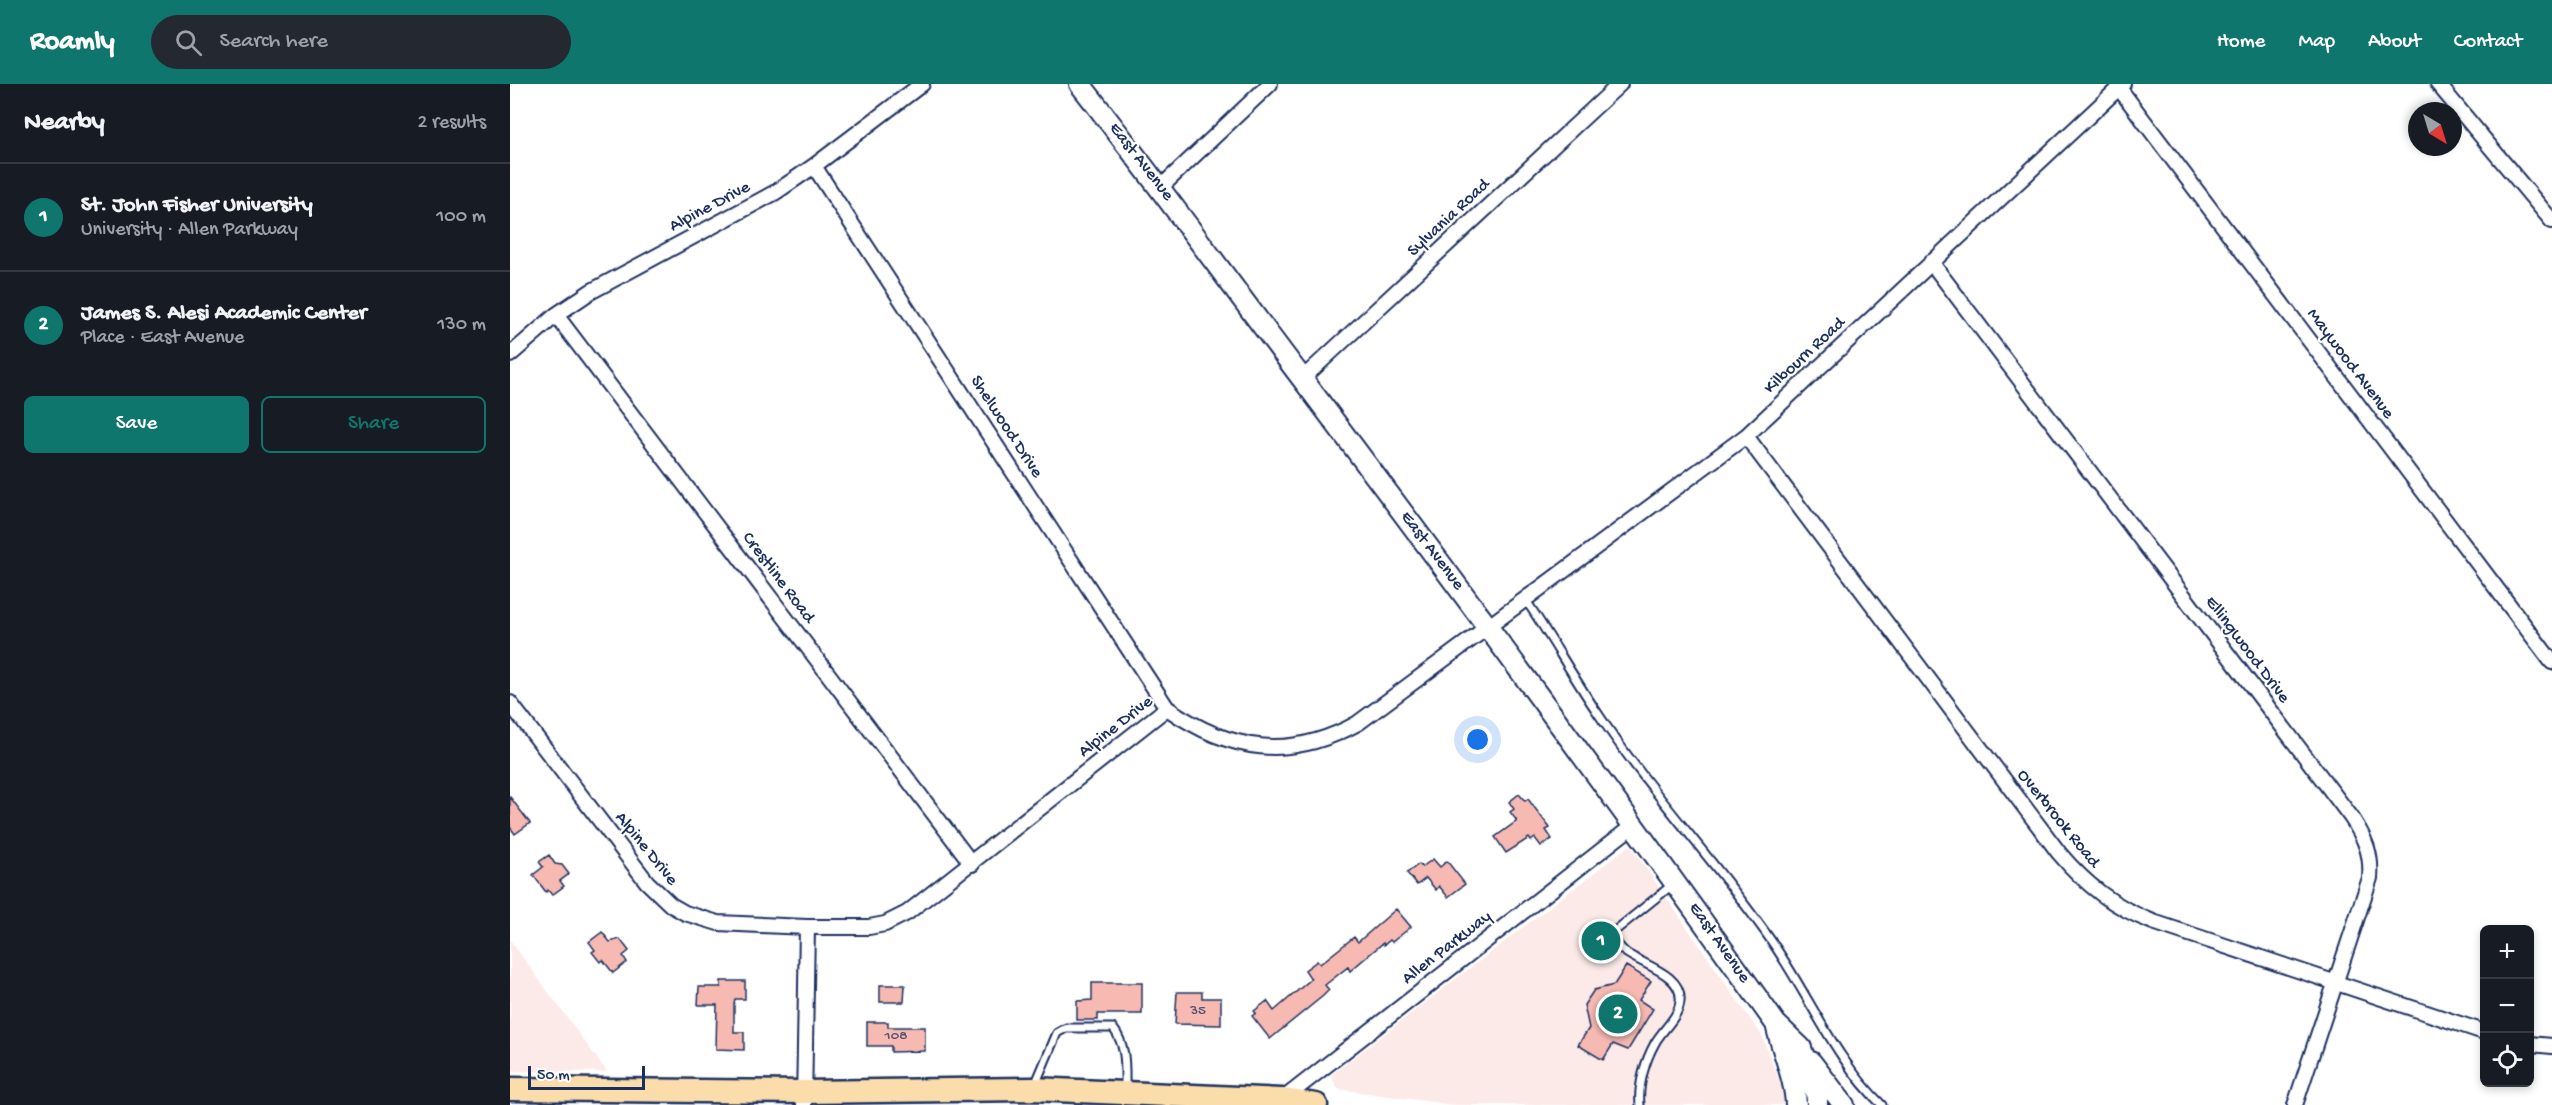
<!DOCTYPE html>
<html lang="en">
<head>
<meta charset="utf-8">
<style>
	:root { --surface:#171b24; --page:#242831; --text:#f1f3f6; --muted:#9ea1a6; --line:#363941; --accent:#0f766e }
	body { margin:0; font-family:"Gochi Hand",sans-serif; background:var(--page); color:var(--text) }
	.controls { position:absolute; right:18px; bottom:18px; display:grid; overflow:hidden; border-radius:9px; box-shadow:0 3px 9px #0003 }
	.controls button { width:54px; height:54px; display:grid; place-items:center; padding:0; border:0; border-bottom:2px solid var(--line); background:var(--surface); color:var(--text); font:30px sans-serif }
	.compass { position:absolute; left:1898px; top:18px; width:54px; height:54px; border-radius:50%; background:var(--surface); box-shadow:0 3px 9px #0003; rotate:142deg }
	.scale { position:absolute; left:18px; bottom:15px; width:117px; box-sizing:border-box; padding-left:6px; border:3px solid #1b2f5e; border-top:0; font-size:16px; line-height:21px; white-space:nowrap; color:#1b2f5e; -webkit-text-stroke:4px #fff; paint-order:stroke }
	.you { position:absolute; left:968px; top:656px; width:21px; height:21px; margin:-15px; border:4px solid #fff; border-radius:50%; background:#1a73e8; box-shadow:0 0 0 9px #1a73e833 }
	.badge { display:grid; place-items:center; width:39px; height:39px; border-radius:50%; background:var(--accent); color:#fff; font-size:20px; font-weight:700 }
	.pin { position:absolute; translate:-50% -50%; border:3px solid #fff; box-shadow:0 2px 6px #0006 }
	.list { margin:0; padding:0; list-style:none }
	h2 { display:flex; justify-content:space-between; align-items:center; height:78px; margin:0; padding:0 24px; font-size:26px }
	h2 small { font-size:20px; font-weight:400; color:var(--muted) }
	.list li { display:grid; grid-template-columns:39px 1fr auto; gap:18px; align-items:center; box-sizing:border-box; height:108px; padding:0 24px; border-top:2px solid var(--line) }
	.list b { display:block; font-size:22px; white-space:nowrap }
	.list p { margin:0; font-size:20px; white-space:nowrap; color:var(--muted) }
	.list em { font-size:20px; font-style:normal; color:var(--muted) }
	.actions { display:flex; gap:12px; padding:18px 24px }
	.actions a { flex:1; padding:14px 0; border:2px solid var(--accent); border-radius:9px; text-align:center; font-size:21px; color:var(--accent) }
	.actions .main { background:var(--accent); color:#fff }
	.icon { flex:none; width:33px; height:33px; fill:none; stroke:currentColor; stroke-width:2; stroke-linecap:round; stroke-linejoin:round }
	.map { position:relative; flex:none; width:2042px; height:1021px; overflow:hidden }
	header { display:flex; align-items:center; gap:36px; box-sizing:border-box; height:84px; padding:0 30px; background:var(--accent); color:#fff }
	header strong { font-size:28px }
	nav { display:flex; gap:33px; margin-inline-start:auto; font-size:21px }
	.search { width:420px; height:54px; background:var(--page); display:flex; align-items:center; gap:15px; box-sizing:border-box; padding:0 21px; border-radius:33px; color:var(--muted); font-size:22px }
	main { display:flex }
	aside { flex:1; background:var(--surface) }
	.map>svg:first-child { display:block }
	.built { fill:#fceae8 }
	.building { fill:#f6bab3; stroke:#1b2f5e; stroke-width:1.5 }
	.lines { fill:none; stroke-linecap:round; stroke-linejoin:round }
	.service-casing { stroke:#1b2f5e; stroke-width:11 }
	.minor-casing { stroke:#1b2f5e; stroke-width:18 }
	.secondary-casing { stroke:#1b2f5e; stroke-width:24 }
	.primary-casing { stroke:#1b2f5e; stroke-width:27 }
	.service { stroke:#fff; stroke-width:7 }
	.minor { stroke:#fff; stroke-width:14 }
	.secondary { stroke:#fff; stroke-width:20 }
	.primary { stroke:#faddab; stroke-width:22 }
	.labels { text-anchor:middle; dominant-baseline:central; stroke-width:4.5; stroke-linejoin:round; paint-order:stroke }
	.number-label { font-size:15px; fill:#525273 }
	.street-label { font-size:18px; fill:#1b2f5e; stroke:#fff }
</style>
</head>
<body>
<header>
<strong>Roamly</strong>
<div class="search"><svg class="icon" aria-label="search" viewBox="0 0 24 24"><circle cx="10" cy="10" r="6"/><path d="M15 15l6 6"/></svg>Search here</div>
<nav><a>Home</a><a>Map</a><a>About</a><a>Contact</a></nav>
</header>
<main>
<aside>
<h2>Nearby<small>2 results</small></h2>
<ul class="list">
<li><span class="badge">1</span><div><b>St. John Fisher University</b><p>University · Allen Parkway</p></div><em>100 m</em></li>
<li><span class="badge">2</span><div><b>James S. Alesi Academic Center</b><p>Place · East Avenue</p></div><em>130 m</em></li>
</ul>
<div class="actions"><a class="main">Save</a><a>Share</a></div>
</aside>
<div class="map">
<svg width="2042" height="1021" viewBox="0 0 2042 1021">
	<rect width="100%" height="100%" fill="#fff"/>
	<filter id="ink" filterUnits="userSpaceOnUse"><feTurbulence type="fractalNoise" baseFrequency=".0167" numOctaves="2"/><feDisplacementMap in="SourceGraphic" scale="12" xChannelSelector="R" yChannelSelector="G"/><feConvolveMatrix kernelMatrix="1 2 1 2 8 2 1 2 1" color-interpolation-filters="sRGB"/></filter>
	<g filter="url(#ink)">
		<path class="built" d="M1120,761L1252,952L1275,1011L1273,1021H944L828,1005L821,991Z
			M0,856L97,988L0,987Z"/>
		<path class="building" d="M1009,710L1015,717L1018,715L1040,744L1036,746L1042,755L1031,762L1025,754L1021,757L1019,754L996,769L985,753L1007,737L1000,728L1004,725L999,718Z
			M0,713L20,739L5,750L0,743Z
			M39,771L45,780L52,781L59,790L50,797L54,802L42,811L38,806L36,808L23,791L33,783L29,778Z
			M923,775L930,783L937,777L955,800L938,813L929,802L926,806L916,794L907,801L897,789L909,780L912,783Z
			M886,825L901,843L882,858L880,856L874,861L873,859L840,887L838,883L815,901L819,906L813,912L760,955L742,932L746,929L744,927L757,917L764,927L801,895L795,886L807,877L810,880L844,853L848,858Z
			M92,848L100,858L110,855L119,867L113,872L117,878L103,889L93,876L90,878L82,868L85,866L79,858Z
			M1116,882L1141,897L1129,916L1143,925L1118,966L1103,960L1093,976L1068,961L1079,944L1074,921L1084,906L1104,901Z
			M211,897H235V915H225L224,919V948H234V966L206,965L207,921H188L189,903H211Z
			M582,899H632V930H588V936H567V917L582,916Z
			M370,901H395L394,918H370Z
			M667,908H692V914H711V941L665,940Z
			M357,938H378V943H415V967L381,968V962H357Z"/>
		<g class="lines">
			<g class="service-casing">
				<path id="service" d="M1015,515C1041,553 1063,593 1089,631C1141,709 1206,778 1260,855C1298,909 1324,975 1372,1021
					M525,1001L547,949L556,944H603C617,962 615,983 615,1005
					M1130,1021C1128,1001 1135,977 1145,959C1152,946 1169,933 1170,917C1173,890 1132,881 1115,868C1109,863 1105,857 1101,850L1162,801"/>
			</g>
			<g class="minor-casing">
				<path id="minor" d="M1928,0L2042,137
					M1609,4L2042,578
					M304,82L657,624C720,668 780,677 848,639L1236,352L1613,0
					M651,103L760,0
					M1421,178L1841,733C1855,754 1862,770 1860,794L1785,1021
					M46,231L462,780
					M0,271L46,231L80,208L266,108L304,82L412,0
					M792,295L1110,0
					M1236,352L1549,769C1576,801 1604,823 1643,838L1974,948
					M0,619L137,798L161,821L175,829L208,839L297,843H359L375,840L397,829L657,624
					M2020,960L2042,962
					M772,1016L1124,741
					M294,1021L297,843"/>
			</g>
			<g class="secondary-casing">
				<path id="secondary" d="M570,0C649,101 723,204 800,305C958,515 1114,726 1266,940L1291,964L1307,1013V1021
					M1266,940C1272,967 1285,994 1286,1021
					M1301,978L1334,1021"/>
			</g>
			<g class="primary-casing">
				<path id="primary" d="M0,1005L294,1008L523,1005L772,1016L806,1021"/>
			</g>
			<use href="#service" class="service"/>
			<use href="#minor" class="minor"/>
			<use href="#secondary" class="secondary"/>
			<use href="#primary" class="primary"/>
		</g>
	</g>
	<g class="labels">
		<g class="number-label">
			<text x="688" y="927">35</text>
			<text x="386" y="952">108</text>
		</g>
		<g class="street-label">
			<text transform="translate(631 78) rotate(52)">East Avenue</text>
			<text transform="translate(200 123) rotate(-28)">Alpine Drive</text>
			<text transform="translate(939 134) rotate(-43)">Sylvania Road</text>
			<text transform="translate(1295 272) rotate(-43)">Kilbourn Road</text>
			<text transform="translate(1840 280) rotate(53)">Maywood Avenue</text>
			<text transform="translate(496 343) rotate(57)">Shelwood Drive</text>
			<text transform="translate(922 467) rotate(53)">East Avenue</text>
			<text transform="translate(268 494) rotate(53)">Crestline Road</text>
			<text transform="translate(1737 566) rotate(53)">Ellingwood Drive</text>
			<text transform="translate(606 643) rotate(-38)">Alpine Drive</text>
			<text transform="translate(1548 735) rotate(51)">Overbrook Road</text>
			<text transform="translate(136 765) rotate(51)">Alpine Drive</text>
			<text transform="translate(1209 859) rotate(55)">East Avenue</text>
			<text transform="translate(937 864) rotate(-38)">Allen Parkway</text>
		</g>
	</g>
</svg>
<div class="controls">
<button>+</button>
<button>−</button>
<button><svg class="icon" aria-label="locate" viewBox="0 0 24 24"><circle cx="12" cy="12" r="6"/><path d="M12 2v4M12 18v4M2 12h4M18 12h4"/></svg></button>
</div>
<svg class="compass" viewBox="-18 -18 36 36"><path d="M0-13l5 13h-10z" fill="#e53935"/><path d="M0 13l5-13h-10z" fill="#9ea1a6"/></svg>
<div class="scale">50 m</div>
<div class="you"></div>
<div class="pin badge" style="left:1091px;top:857px">1</div>
<div class="pin badge" style="left:1108px;top:930px">2</div>
</div>
</main>
</body>
</html>
